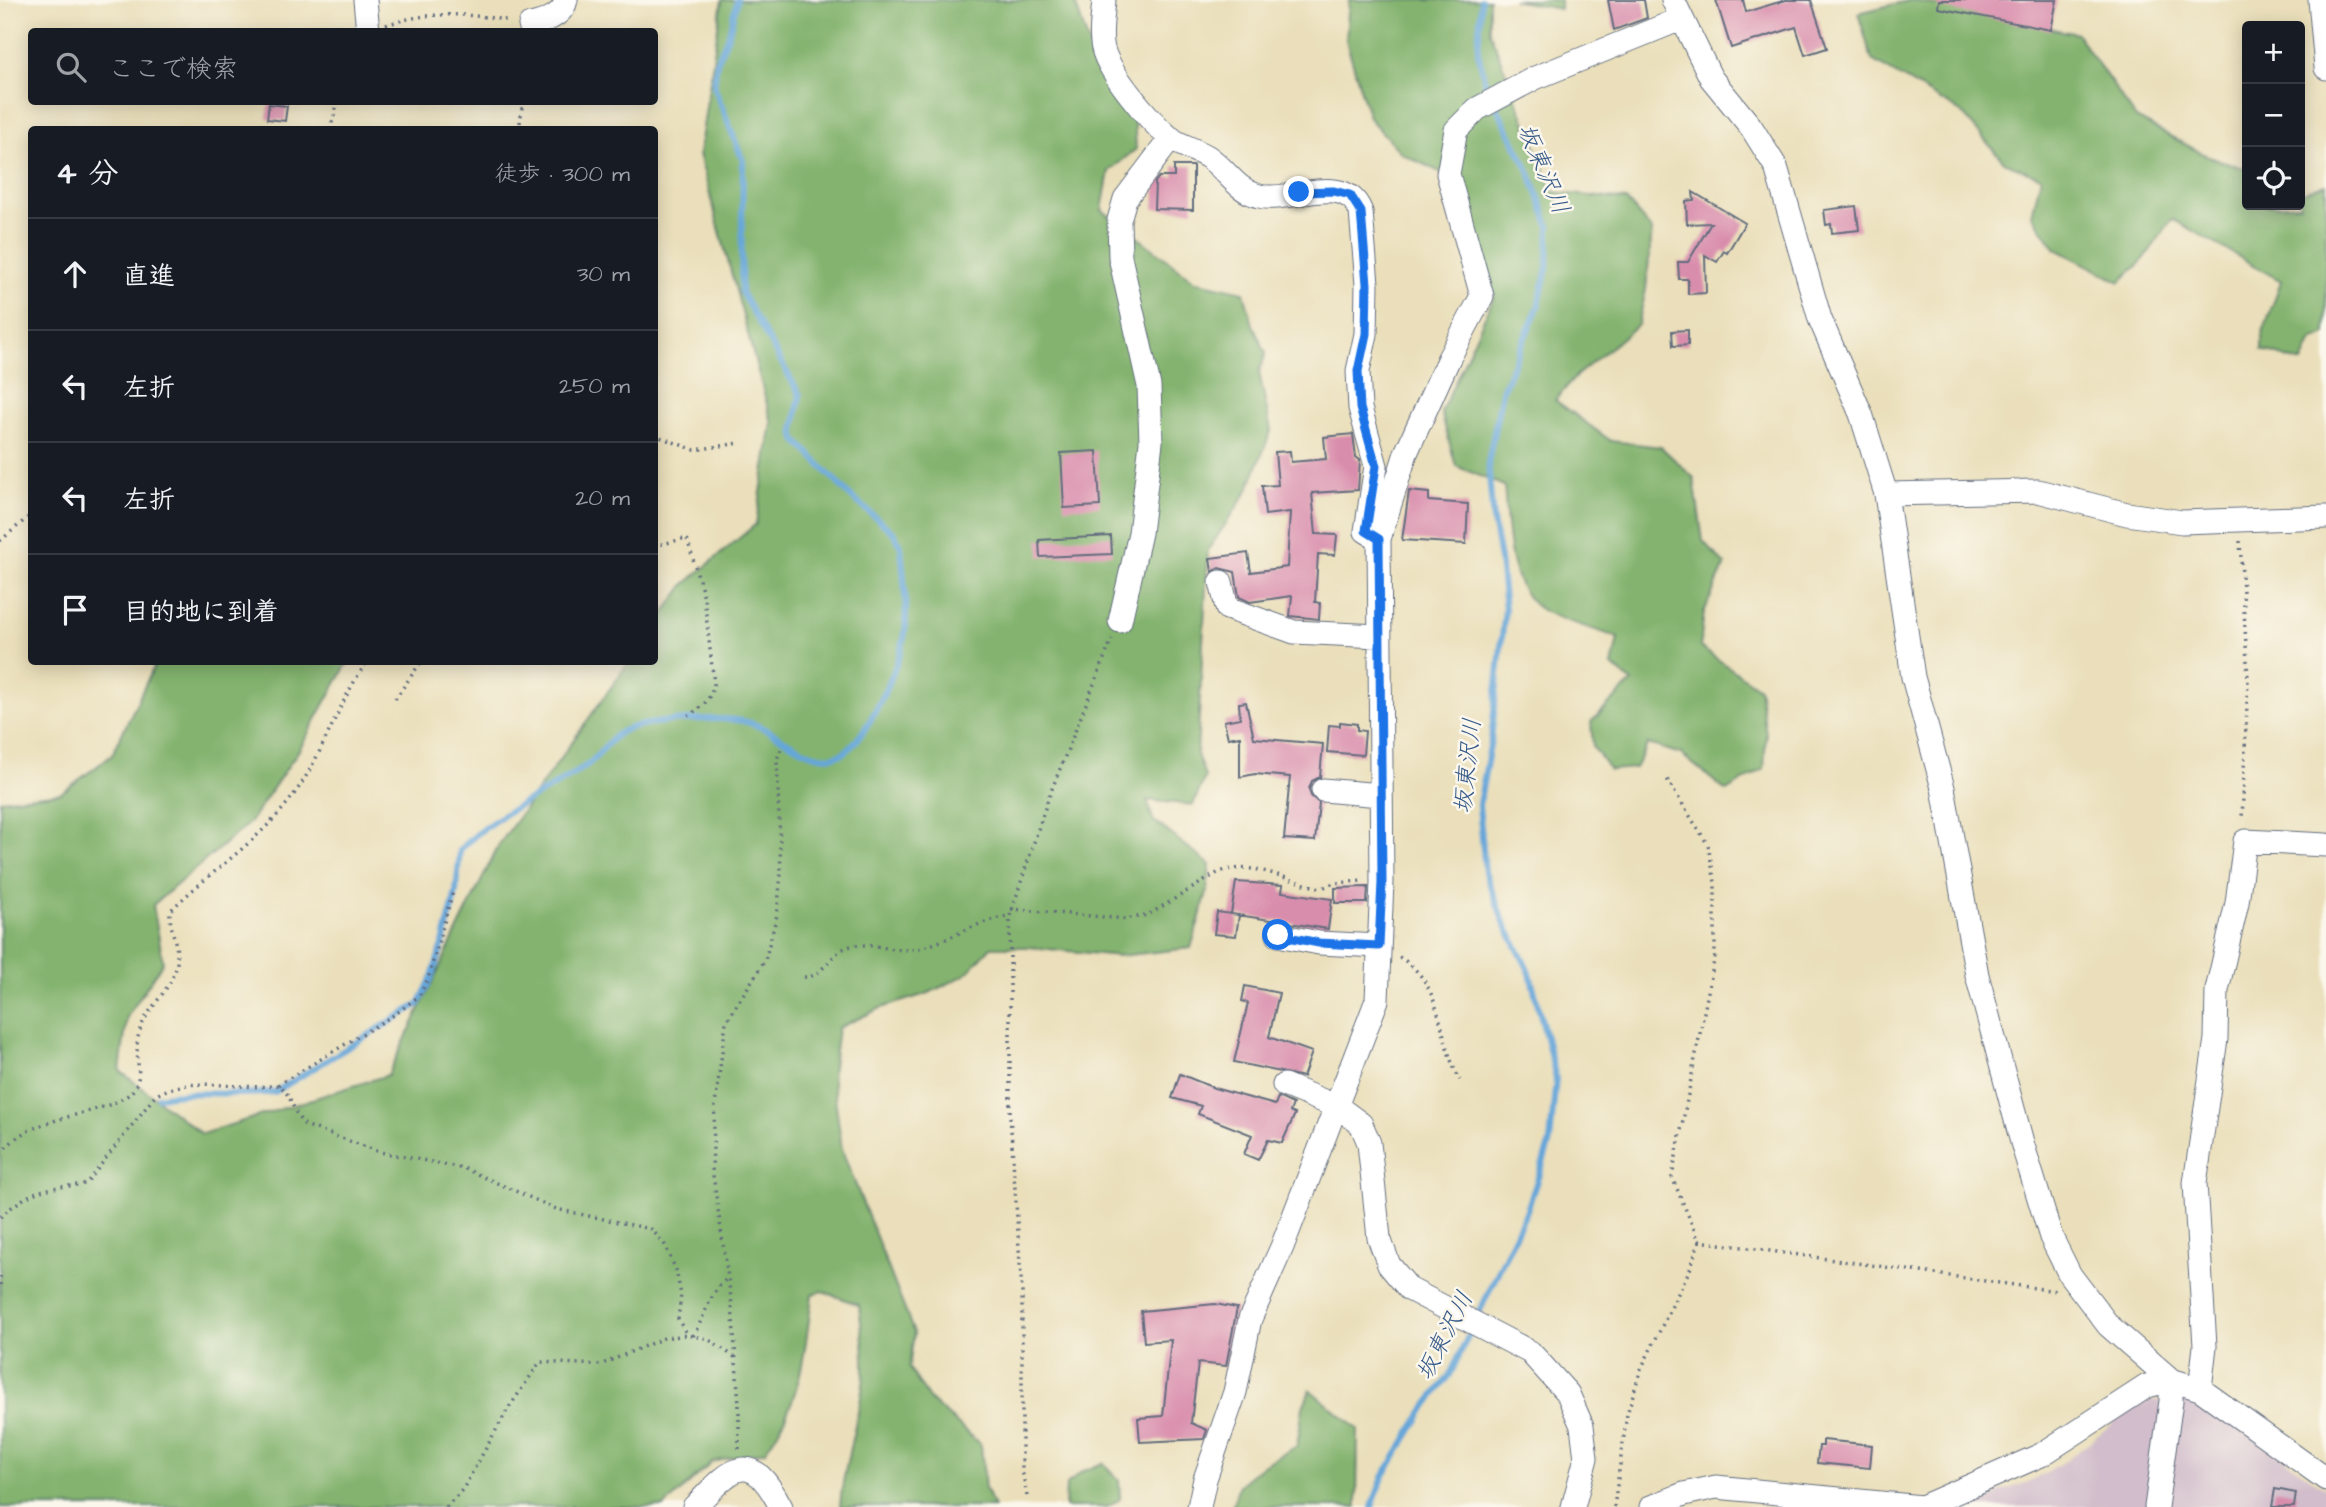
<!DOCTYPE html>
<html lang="ja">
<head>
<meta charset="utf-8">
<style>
	:root { --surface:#171b24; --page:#20242c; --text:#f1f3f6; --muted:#9ea1a6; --line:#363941 }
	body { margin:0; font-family:"Architects Daughter","Klee One",sans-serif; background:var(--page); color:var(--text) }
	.controls { position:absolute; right:21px; top:21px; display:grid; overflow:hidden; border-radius:7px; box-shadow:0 4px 18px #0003 }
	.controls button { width:63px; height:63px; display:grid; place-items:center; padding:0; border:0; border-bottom:2px solid var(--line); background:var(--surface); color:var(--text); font:35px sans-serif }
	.stop { position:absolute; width:21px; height:21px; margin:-16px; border:5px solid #1a73e8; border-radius:50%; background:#fff }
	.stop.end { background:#1a73e8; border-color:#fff; box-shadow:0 2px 7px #0008 }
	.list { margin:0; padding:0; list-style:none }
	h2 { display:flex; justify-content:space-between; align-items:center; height:91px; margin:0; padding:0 28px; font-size:30px }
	h2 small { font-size:23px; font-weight:400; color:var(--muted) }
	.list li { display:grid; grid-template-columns:46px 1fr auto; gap:21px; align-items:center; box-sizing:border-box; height:112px; padding:0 28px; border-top:2px solid var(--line) }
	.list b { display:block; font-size:26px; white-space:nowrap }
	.list em { font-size:23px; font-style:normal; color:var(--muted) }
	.icon { flex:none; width:38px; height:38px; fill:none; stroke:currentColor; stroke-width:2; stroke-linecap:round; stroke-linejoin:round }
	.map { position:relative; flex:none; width:2326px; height:1507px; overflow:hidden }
	.search { position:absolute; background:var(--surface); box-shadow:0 4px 18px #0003; left:28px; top:28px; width:630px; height:77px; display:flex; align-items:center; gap:18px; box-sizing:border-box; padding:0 24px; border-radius:7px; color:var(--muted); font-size:26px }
	.panel { position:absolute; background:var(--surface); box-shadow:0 4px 18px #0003; left:28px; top:126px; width:630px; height:539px; border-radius:7px }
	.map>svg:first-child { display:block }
	.industrial { fill:#d1bdcb }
	.forest { fill:#83b36e; stroke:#4f7166; stroke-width:2 }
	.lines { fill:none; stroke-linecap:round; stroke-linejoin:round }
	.stream { stroke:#65a6d9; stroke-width:6 }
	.building { fill:#d98dac }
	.minor-casing { stroke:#636d7e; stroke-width:25 }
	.path { stroke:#636d7e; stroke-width:3.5; stroke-dasharray:2 5; stroke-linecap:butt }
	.minor { stroke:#fff; stroke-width:23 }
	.route { stroke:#1a73e8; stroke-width:9 }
	.labels { text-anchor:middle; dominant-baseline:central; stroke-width:5; stroke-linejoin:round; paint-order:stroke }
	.water-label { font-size:24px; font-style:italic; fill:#355989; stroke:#fbf7ec }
</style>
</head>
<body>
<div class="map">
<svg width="2326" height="1507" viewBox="0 0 2326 1507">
	<rect width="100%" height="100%" fill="#fbf7ec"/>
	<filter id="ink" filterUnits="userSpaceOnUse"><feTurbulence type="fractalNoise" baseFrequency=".0143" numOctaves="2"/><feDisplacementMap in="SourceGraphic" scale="14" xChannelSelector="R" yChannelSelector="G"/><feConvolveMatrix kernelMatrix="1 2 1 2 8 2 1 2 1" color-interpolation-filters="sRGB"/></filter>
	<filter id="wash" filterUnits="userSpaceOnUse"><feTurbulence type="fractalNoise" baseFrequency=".00686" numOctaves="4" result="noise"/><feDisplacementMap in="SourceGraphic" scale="28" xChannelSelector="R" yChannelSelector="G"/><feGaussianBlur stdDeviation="1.57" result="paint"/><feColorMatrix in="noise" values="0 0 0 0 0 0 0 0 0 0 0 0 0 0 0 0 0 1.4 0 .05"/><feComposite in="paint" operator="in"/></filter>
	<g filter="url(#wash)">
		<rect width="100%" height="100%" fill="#eadfba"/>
		<path class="industrial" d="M2197,1396L2326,1489V1507H1978L2002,1491L2032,1481L2068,1459L2131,1409L2149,1401H2171Z"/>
		<path class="forest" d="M722,0H1074L1088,41L1111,92L1134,113L1136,149L1109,171L1102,210L1195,281L1244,292L1253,325L1266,353L1259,372L1271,431L1247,492L1208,550L1197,754L1205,777L1193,805L1147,800L1153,820L1210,865L1207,892L1191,948L1119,956L1028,947H991L965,975L929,993L881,1008L838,1028L832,1074L842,1150L914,1333L909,1368L930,1400L981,1445L985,1489L994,1507H840C843,1465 856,1431 862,1391C867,1364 862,1332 859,1305L822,1291L812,1294C806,1350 800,1406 765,1451L712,1462L664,1507H0V800L61,793L112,755L156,662H348L299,750L250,822L153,905L163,962L127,1017L120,1071L202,1134L388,1075L498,846L629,662H654L655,626L685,584L756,524L772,423L699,154Z
			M1349,0H1489V30L1553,192L1626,200L1652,230L1646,289L1638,325L1577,375L1555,400L1611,441L1661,447L1694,478L1703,541L1725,565L1704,612L1700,647L1759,688L1766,734L1764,769L1726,791L1681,754L1648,744L1635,768L1610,770L1593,747L1591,722L1632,682L1612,666L1618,638C1597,629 1560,621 1542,610C1505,587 1508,524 1504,486L1456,466L1441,412L1495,295L1459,181L1402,154L1369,118L1346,40Z
			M1513,0H1560V9Z
			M1911,0L2077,34L2136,118L2209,157L2247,169V205H2300V193L2326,184V334L2312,340L2302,363L2262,350V335L2281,281L2172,219L2144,259L2120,282L2056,249L2032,215L2041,177L2004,162L1961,112L1872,60L1858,13Z
			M1310,1390L1358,1429L1357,1507H1232L1239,1485L1263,1465L1297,1446L1303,1407Z
			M1103,1463L1119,1480L1120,1499L1107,1507H1065L1066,1485L1081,1472Z"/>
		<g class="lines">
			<path class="stream" d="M158,1097C197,1089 236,1097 275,1092L419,1004L432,977L444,940L456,892L460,850C496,811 544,796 587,765C600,756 608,739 621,732C640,720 724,716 747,722C776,729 809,765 839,755C865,746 903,658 905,632C908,604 903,574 901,547L895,534L848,494L796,440L794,430L800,395L741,292L743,161L714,86L717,62L729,33L737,0
				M1372,1507L1383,1477L1427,1405L1450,1375L1527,1210L1550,1142L1556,1078L1530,973L1503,920L1485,872L1479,805L1491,740L1505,609L1500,559L1493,521L1488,463L1502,391L1538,307L1548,263L1549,225L1529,171L1486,86L1478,52L1481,0"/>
		</g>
		<g id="blocks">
			<path class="building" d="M1608,0H1644L1647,18L1614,30Z
				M1716,0H1743L1746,12L1786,0H1811L1827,48L1805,55L1796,27L1731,48Z
				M1939,0H2057L2051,30L1938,8Z
				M269,104L287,106L285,121L267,119Z
				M1174,166H1193V210L1154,209L1155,182L1159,177H1174Z
				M1693,192L1745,223L1727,253L1724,251L1717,262L1705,255L1706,293L1688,294V279H1679L1678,262H1688L1711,223L1687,224L1686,201L1694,200Z
				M1856,206L1859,230L1832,233L1831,224L1826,225L1824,210Z
				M1688,330V345L1673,346L1672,331Z
				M1353,434L1356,457L1360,460L1358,490L1312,493L1316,534L1337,535L1335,555L1318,554L1315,602L1320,603L1319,619L1290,616L1292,596L1250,602L1239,597L1235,572L1219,568L1212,572L1210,558L1248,553L1251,572L1287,567L1290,512L1265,515L1262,486L1278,485L1275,452L1290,451L1291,462L1326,459L1324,437Z
				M1097,451L1100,506L1064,508L1061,453Z
				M1409,491L1429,493V501L1468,504L1466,544L1402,540Z
				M1111,536L1112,554L1040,557L1039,540Z
				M1246,702L1254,738L1323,744L1320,777L1312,781L1309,789L1311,796L1319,803L1315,841L1284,839L1290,777L1255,774L1240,777V736L1228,738L1224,721L1240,718L1239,703Z
				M1340,722L1357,724V730L1365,731L1363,755L1327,752L1329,725L1340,726Z
				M1236,882L1283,885L1282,892L1332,899L1328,929L1231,914Z
				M1368,887L1367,903H1335V888Z
				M1217,912L1239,915L1236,936L1214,934Z
				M1245,986L1279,993L1269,1037L1312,1052L1303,1077L1234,1062L1248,1003L1242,1001Z
				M1180,1074L1214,1088L1275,1105L1278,1097L1293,1104L1290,1112L1295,1114L1282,1143L1268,1140L1258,1160L1244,1154L1252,1135L1198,1114L1201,1106L1172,1098Z
				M1215,1304L1237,1308L1226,1366L1198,1363L1191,1423L1207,1430L1204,1439L1140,1442L1138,1418L1163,1416L1171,1340L1144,1342L1141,1311Z
				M1823,1440L1872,1445L1870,1468L1817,1463L1819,1446H1823Z
				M2275,1489L2296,1493L2294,1507H2272Z"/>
		</g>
	</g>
	<g filter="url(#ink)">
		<use href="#blocks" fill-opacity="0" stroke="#636d7e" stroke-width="2"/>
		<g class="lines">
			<g class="minor-casing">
				<path id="minor" d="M365,0L368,31
					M1104,0C1103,14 1100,29 1102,43C1104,69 1150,121 1170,138C1181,146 1197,150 1208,157C1226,169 1237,191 1259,196C1290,204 1345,170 1361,212L1367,284L1366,334L1358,371L1360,408L1376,466L1366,531L1379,539
					M1673,0L1711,78L1751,127L1776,167L1820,319L1861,414L1886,494L1913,677L1943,788L1977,975L2023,1146L2051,1237L2070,1275L2108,1325L2171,1380L2200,1389L2326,1479
					M2320,0L2326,68
					M530,25C544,22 563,16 566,0
					M1886,494L2038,491L2127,514L2182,522L2326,517
					M1221,582L1227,608L1294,632L1379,636
					M1120,621L1140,533L1151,442L1149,386L1120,257L1119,220L1125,199L1171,138
					M1323,790L1380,795
					M1278,935L1319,943L1379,946
					M1284,1085L1338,1107L1361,1124L1369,1143L1379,1238L1389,1265L1409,1289L1530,1352L1568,1394L1582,1426L1586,1458L1573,1507
					M2200,1389L2205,1346L2195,1183L2216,1039L2217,990L2237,903L2245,841L2326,845
					M694,1507C732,1469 749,1445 781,1507
					M1199,1507L1205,1479L1235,1392L1250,1319L1282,1247L1377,1000L1382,882L1379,539L1406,453L1449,358L1482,296L1448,174L1456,130L1477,109L1535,78L1681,19
					M1651,1507L1684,1494L1716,1487L1922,1507L2041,1455L2147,1386L2171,1380V1401L2156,1507"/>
			</g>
			<path class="path" d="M386,25C427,11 469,13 510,21
				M330,130L338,102
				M519,130L523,102
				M654,435L695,450L740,443
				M0,541L32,514
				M2240,541L2248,679L2242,820
				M654,546L687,538L704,597L714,684C710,700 703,708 688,715
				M395,699L421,662
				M1011,909L1126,919L1148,915L1219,872C1258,860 1286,882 1322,888L1334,883L1362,881
				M1399,957C1445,983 1437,1041 1460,1080
				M804,977C821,979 829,955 845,948C865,939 892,953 914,949C949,943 975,920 1010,916
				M278,1085L397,1013L419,996L428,979L453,891
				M0,1152C9,1145 19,1134 30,1130C57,1117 88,1114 116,1102C152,1086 133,1065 138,1038C142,1011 169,994 176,968C181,949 169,930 170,911C210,871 262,840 295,793C324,753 338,702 367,662
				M0,1217C33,1188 43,1189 85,1184L89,1180L155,1096C190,1073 239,1092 278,1085C293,1094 292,1114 305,1125L380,1152L463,1168L556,1209L651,1229L664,1243L676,1270L681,1295L678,1319L687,1335
				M1699,1241L2057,1291
				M0,1276V1286
				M693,1336C706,1315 709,1292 729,1277
				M739,1449V1405L732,1305L712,1168L715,1106L726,1022L765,960L777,915L781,874L777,759L783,745
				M1027,1496L1022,1470V1292L1010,1115V916L1048,799L1112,639
				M446,1507L463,1489L508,1409L540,1362L600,1365L664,1338L687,1335L708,1339L736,1358
				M1614,1507L1627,1414L1641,1369L1691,1267L1699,1241L1672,1177L1715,956V882L1708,845L1665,776"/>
			<use href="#minor" class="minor"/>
		</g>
	</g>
	<g class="lines" filter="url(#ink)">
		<path class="route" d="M1278,935L1319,943L1379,946L1382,882L1379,539L1366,531L1376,466L1360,408L1358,371L1366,334L1367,284L1361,212L1350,195L1334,191L1299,192"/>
	</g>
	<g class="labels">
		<g class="water-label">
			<text transform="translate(1543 169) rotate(67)">坂東沢川</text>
			<text transform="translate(1468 766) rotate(-84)">坂東沢川</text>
			<text transform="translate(1445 1336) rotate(-63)">坂東沢川</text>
		</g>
	</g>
</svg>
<div class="controls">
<button>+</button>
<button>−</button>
<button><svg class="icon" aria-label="locate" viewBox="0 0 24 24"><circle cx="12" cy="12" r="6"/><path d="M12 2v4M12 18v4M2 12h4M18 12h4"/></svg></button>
</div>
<div class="stop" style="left:1278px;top:935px"></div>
<div class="stop end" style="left:1299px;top:192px"></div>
<div class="search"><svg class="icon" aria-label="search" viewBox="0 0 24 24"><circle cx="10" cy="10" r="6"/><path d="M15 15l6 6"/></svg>ここで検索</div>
<section class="panel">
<h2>4 分<small>徒歩 · 300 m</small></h2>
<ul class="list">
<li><svg class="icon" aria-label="ahead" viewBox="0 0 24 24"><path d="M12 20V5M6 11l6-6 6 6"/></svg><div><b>直進</b></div><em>30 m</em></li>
<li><svg class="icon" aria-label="left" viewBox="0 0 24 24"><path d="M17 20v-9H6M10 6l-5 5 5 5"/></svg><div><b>左折</b></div><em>250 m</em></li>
<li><svg class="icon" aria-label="left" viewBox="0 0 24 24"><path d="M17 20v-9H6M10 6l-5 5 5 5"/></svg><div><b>左折</b></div><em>20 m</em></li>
<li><svg class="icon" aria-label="arrive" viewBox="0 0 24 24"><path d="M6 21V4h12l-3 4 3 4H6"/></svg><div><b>目的地に到着</b></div></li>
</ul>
</section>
</div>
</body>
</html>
